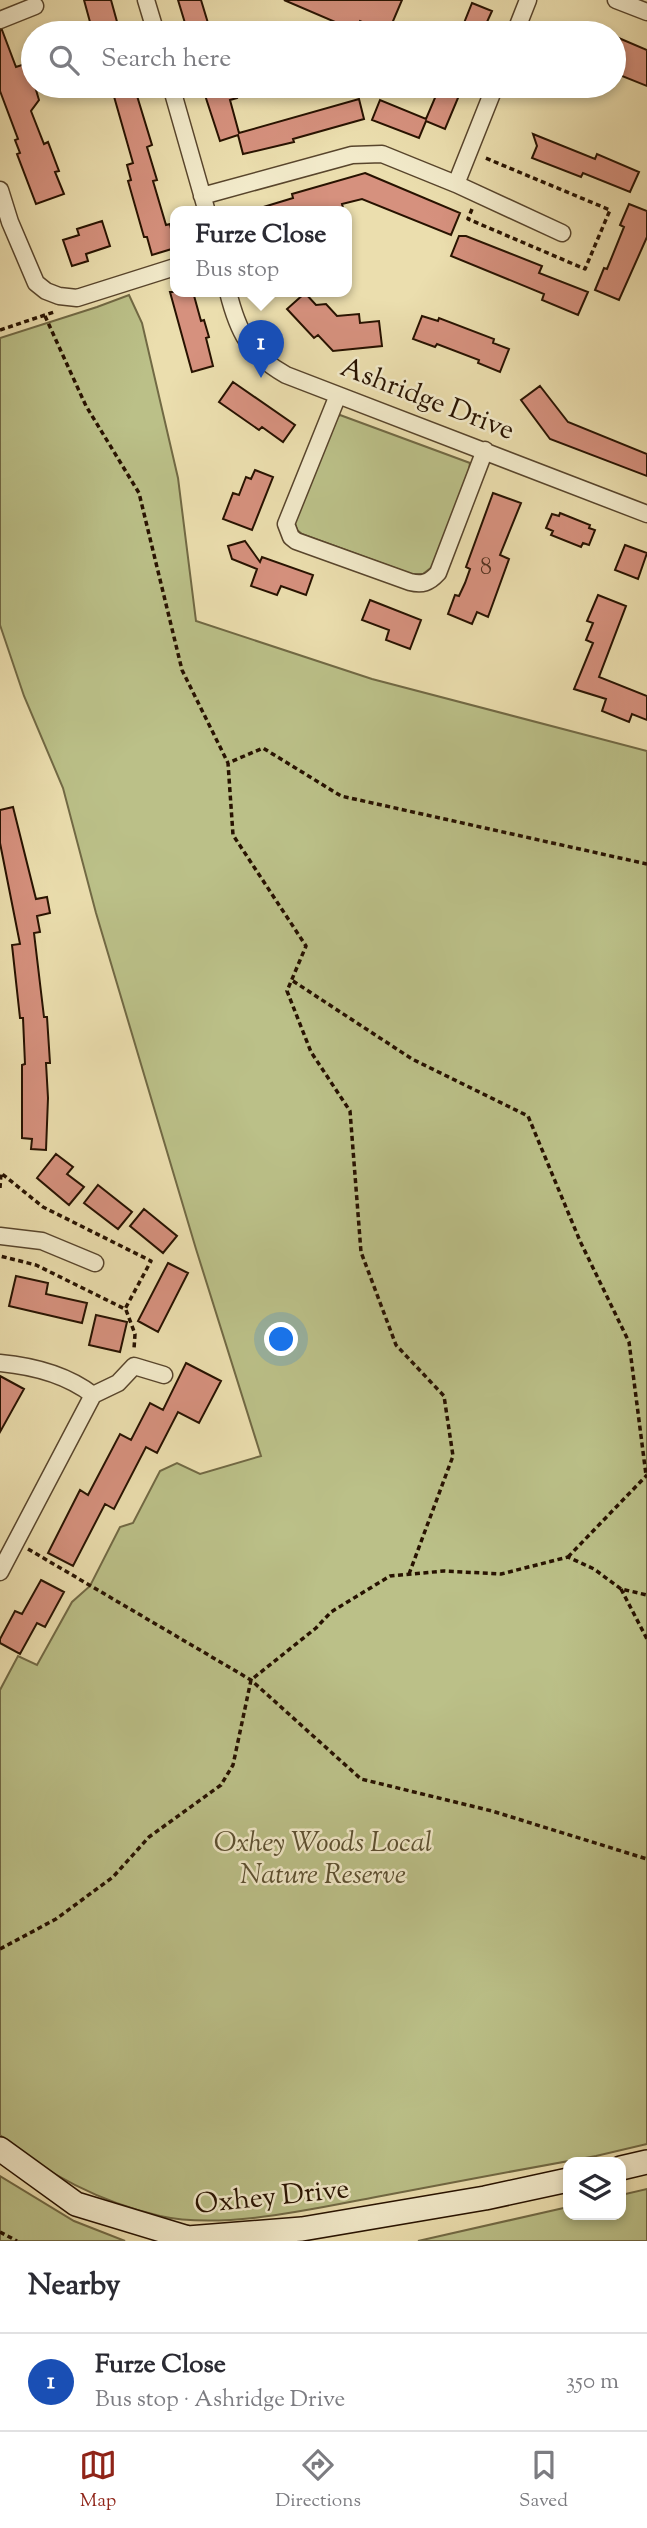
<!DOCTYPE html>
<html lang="en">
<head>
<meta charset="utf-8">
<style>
	:root { --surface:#fff; --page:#f2f2f3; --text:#2b2b33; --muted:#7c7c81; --line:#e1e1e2; --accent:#8f2418 }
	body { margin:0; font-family:"Sorts Mill Goudy",serif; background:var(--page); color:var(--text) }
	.controls { position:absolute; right:21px; bottom:21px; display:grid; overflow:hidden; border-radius:14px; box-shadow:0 4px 10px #0003 }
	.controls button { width:63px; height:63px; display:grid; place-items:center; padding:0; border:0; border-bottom:2px solid var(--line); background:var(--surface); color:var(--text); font:35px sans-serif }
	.you { position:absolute; left:282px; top:1340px; width:24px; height:24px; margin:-18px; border:5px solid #fff; border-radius:50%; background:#1a73e8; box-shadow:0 0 0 10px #1a73e833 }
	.badge { display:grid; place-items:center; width:46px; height:46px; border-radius:50%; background:var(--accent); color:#fff; font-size:23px; font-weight:700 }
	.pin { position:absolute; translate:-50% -58px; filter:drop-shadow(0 2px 4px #0008) }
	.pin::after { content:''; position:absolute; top:37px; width:24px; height:21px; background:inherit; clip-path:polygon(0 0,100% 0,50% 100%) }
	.popup { position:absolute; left:170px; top:206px; width:182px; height:91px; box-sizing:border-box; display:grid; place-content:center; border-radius:14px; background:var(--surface); filter:drop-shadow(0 2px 5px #0005); font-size:23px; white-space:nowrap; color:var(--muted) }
	.popup b { font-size:26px; color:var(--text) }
	.popup::after { content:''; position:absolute; left:50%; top:100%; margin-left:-14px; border:14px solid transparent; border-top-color:var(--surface) }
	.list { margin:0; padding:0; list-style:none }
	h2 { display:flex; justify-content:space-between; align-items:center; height:91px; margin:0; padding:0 28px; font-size:30px }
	h2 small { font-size:23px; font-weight:400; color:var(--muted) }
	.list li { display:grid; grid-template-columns:46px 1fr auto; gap:21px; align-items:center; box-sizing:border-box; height:98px; padding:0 28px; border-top:2px solid var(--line) }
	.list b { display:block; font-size:26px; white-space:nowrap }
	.list p { margin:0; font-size:23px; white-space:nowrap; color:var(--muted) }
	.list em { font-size:23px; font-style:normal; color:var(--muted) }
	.icon { flex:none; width:38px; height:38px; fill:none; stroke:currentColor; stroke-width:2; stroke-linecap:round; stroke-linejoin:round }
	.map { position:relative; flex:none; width:647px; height:2241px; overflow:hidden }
	.search { position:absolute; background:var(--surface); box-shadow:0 4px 10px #0003; left:21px; right:21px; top:21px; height:77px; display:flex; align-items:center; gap:18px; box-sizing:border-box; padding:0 24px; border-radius:38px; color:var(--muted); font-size:26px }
	.sheet { height:189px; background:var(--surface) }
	nav { display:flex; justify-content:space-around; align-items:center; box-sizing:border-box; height:98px; border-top:2px solid var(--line); background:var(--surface); font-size:19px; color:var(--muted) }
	nav a { display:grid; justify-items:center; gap:4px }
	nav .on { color:var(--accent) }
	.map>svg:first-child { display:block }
	.green { fill:#bbc088; stroke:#716944; stroke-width:2 }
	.building { fill:#d6917e; stroke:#271200; stroke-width:2 }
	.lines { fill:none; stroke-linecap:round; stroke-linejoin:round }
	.street-casing { stroke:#58452c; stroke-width:19 }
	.secondary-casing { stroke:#271200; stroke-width:26 }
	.path { stroke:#271200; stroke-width:3.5; stroke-dasharray:5 3.5; stroke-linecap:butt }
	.street { stroke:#f2eaca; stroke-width:16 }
	.secondary { stroke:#f2eaca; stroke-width:23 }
	.labels { text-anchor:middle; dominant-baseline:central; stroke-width:5; stroke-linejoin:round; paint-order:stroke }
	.number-label { font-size:24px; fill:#533220 }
	.street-label { font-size:28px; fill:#271200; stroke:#f2eaca }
	.park-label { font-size:28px; font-style:italic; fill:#5b4f30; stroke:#f2eaca }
</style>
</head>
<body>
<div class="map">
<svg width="647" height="2241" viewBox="0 0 647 2241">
	<rect width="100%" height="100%" fill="#ebdeae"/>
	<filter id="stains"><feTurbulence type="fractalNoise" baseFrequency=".00286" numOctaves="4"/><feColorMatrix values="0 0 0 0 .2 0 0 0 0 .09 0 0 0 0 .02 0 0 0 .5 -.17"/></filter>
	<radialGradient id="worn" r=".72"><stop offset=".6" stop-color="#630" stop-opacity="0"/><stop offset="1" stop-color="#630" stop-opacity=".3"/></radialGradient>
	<path class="green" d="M129,295L142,323L178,478L196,621L372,679L647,751V2144L596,2156C523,2169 449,2183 376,2197C313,2209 222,2230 160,2216C101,2202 46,2174 0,2135V1690L18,1656L37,1665L72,1602L90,1586L120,1527L133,1523L160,1471L177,1463L200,1474L261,1456L196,1249L96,913L63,788L24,696L0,625V338L97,307Z
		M340,415L470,463L469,470L432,567L423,574H411L302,534L297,530L294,520L335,419Z
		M0,2176L74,2221L125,2241H0Z
		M647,2189V2241H418L568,2207V2215H621V2195Z"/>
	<path class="building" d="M84,0H111L119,29L93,33Z
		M178,0H201L211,33H188Z
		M284,0H402L388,33L360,21L356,31Z
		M472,3L492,11L482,33H460Z
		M0,30H2L16,67L28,63L39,100L31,111L44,144L48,142L59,171L55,172L64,194L36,204L17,154L20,153L15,140L18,139L0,91Z
		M614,36L647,50V86L617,74L621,64L614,61Z
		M111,86H134L152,145L147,147L157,180L153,181L166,225L170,224L175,248L152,255L147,237H144L128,181L131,180L127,165L133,163Z
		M202,86H234L237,98L230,100L239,133L359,99L364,119L293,139L294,142L243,154L238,135L220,141Z
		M440,86H463L445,129L426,121L419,138L372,120L380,100L426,119Z
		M533,134L595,159L597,154L639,172L630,192L583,173L581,177L532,158L537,146Z
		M365,173L460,213L451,235L362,199L342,204L344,212H260V208L293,198L292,194Z
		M629,204L647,211V237L619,300L595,290L604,268L607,269L624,227L620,225Z
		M102,221L110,246L86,254L88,261L72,266L63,240L79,235L77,229Z
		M459,236H466L542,266L539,273L588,292L578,315L542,300L544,294L451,256Z
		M170,292H193L201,321L204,320L209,337L206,338L213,366L192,372Z
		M305,293L316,305L326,304L337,316L359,314L360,323L379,321L382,346L333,351L318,335L314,338L287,309Z
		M422,316L438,321L439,318L494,339L493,343L509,349L500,372L478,363L479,360L437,344L435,347L413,339Z
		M233,382L295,425L283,442L262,427L259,430L219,402Z
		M540,386L568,422L647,454V476L550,439L521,400Z
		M255,470L273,477L252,530L223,519L233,493L239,495L246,477L251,479Z
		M493,493L521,503L500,555L509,559L488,617L477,612L472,624L448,614L455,595L459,596L465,583L470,569L466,567Z
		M560,513L590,525L589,528L595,530L589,545L583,543L581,547L551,535L553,531L546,528L552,514L559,516Z
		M245,541L260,562L262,557L313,575L306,595L281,586L277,595L251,586L257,569L232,559L228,546Z
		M625,545L647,553L638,579L615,570Z
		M598,595L626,606L599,677L647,696V720L632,714L629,722L602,711L606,699L574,689L593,643L586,640L593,623L587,621Z
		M370,600L421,620L410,649L386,640L389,630L362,620Z
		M13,807L36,899L47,897L50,913L37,916L40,932L34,933L44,1017H47L50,1063H46L48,1098L46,1150L31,1149L32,1139L22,1138V1065L25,1064L23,1018H20L12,945L20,944L0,843V810Z
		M56,1154L73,1167L67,1174L84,1187L69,1205L37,1178Z
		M98,1185L132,1212L118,1229L84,1203Z
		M144,1209L177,1236L163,1253L130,1226Z
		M168,1263L188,1273L158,1332L138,1321Z
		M16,1276L48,1283L46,1294L87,1303L82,1323L9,1306Z
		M96,1315L127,1322L120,1352L89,1345Z
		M186,1363L221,1381L199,1423L178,1412L157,1453L146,1447L114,1509L105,1504L73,1566L48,1553L80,1490L88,1495L120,1434L131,1440L150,1403L163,1410Z
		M0,1376L24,1389L0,1432Z
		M41,1580L64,1592L45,1627L37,1623L20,1654L0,1643V1639L15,1611L22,1614Z"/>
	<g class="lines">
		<g class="street-casing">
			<path id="street" d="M146,0L156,33
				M616,0L647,12
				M0,20L35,6
				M515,33L528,0
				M171,86L207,212
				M456,184L562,233
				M0,190L10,222L36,283L46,291L59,296L77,298L175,267
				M202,196L352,155L382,154L456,184L495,86
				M228,292C238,332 249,354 286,375L647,514
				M338,395L286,524L291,537L296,541L410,582C422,585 429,583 438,573L485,450
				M0,1236L42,1241L95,1263
				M0,1363C32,1366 67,1375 93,1395L0,1572
				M93,1395L118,1383L134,1366L164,1375"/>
		</g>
		<g class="secondary-casing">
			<path id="secondary" d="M0,2149L76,2204L188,2238L302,2229L485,2198L568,2180
				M621,2168L647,2162"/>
		</g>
		<path class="path" d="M472,209L468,219L585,269L610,210L483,157
			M45,316L86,406L139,493L182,670L228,763
			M0,330L54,312
			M293,981L412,1059L528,1116L580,1241L629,1342L646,1475
			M0,1188L1,1173L43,1207L151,1261L125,1309L36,1265L0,1256
			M126,1310L135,1334L134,1349
			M28,1549L251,1680L361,1779L492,1811L647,1859
			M568,1557L647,1475
			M409,1574L453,1456L444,1396L396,1345L361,1252L350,1111L311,1052L287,991L306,946L233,835L228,763L263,748L341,796L647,864
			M621,1589L647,1639
			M0,1949L56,1919L113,1877L149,1837L221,1785L233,1765L251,1680L316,1628L331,1612L390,1576L444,1571L501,1574L568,1557L594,1569L621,1589L647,1595
			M0,2232L17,2241"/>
		<use href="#street" class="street"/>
		<use href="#secondary" class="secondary"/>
	</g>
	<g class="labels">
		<g class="number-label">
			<text x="486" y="568">8</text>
		</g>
		<g class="street-label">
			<text transform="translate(427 400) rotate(21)">Ashridge Drive</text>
			<text transform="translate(272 2198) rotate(-6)">Oxhey Drive</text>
		</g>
		<g class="park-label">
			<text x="323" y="1844">Oxhey Woods Local<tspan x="323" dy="32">Nature Reserve</tspan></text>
		</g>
	</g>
	<rect width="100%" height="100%" filter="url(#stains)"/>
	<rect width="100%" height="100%" fill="url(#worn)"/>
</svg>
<div class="controls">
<button><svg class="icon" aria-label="layers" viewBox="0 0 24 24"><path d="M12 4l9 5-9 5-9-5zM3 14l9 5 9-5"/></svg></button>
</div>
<div class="you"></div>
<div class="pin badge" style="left:261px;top:378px;background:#1a4fb4">1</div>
<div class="popup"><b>Furze Close</b>Bus stop</div>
<div class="search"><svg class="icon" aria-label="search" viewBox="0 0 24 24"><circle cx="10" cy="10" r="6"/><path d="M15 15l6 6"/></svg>Search here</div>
</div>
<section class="sheet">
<h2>Nearby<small></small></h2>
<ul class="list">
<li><span class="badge" style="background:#1a4fb4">1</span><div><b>Furze Close</b><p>Bus stop · Ashridge Drive</p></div><em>350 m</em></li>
</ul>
</section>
<nav>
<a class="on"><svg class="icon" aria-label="map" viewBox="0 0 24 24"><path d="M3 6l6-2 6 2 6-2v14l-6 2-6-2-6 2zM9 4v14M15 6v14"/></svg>Map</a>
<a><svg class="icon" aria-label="directions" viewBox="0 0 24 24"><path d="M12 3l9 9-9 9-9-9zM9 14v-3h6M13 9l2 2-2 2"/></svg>Directions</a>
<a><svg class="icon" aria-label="saved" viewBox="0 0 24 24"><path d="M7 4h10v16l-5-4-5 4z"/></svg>Saved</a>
</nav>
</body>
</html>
